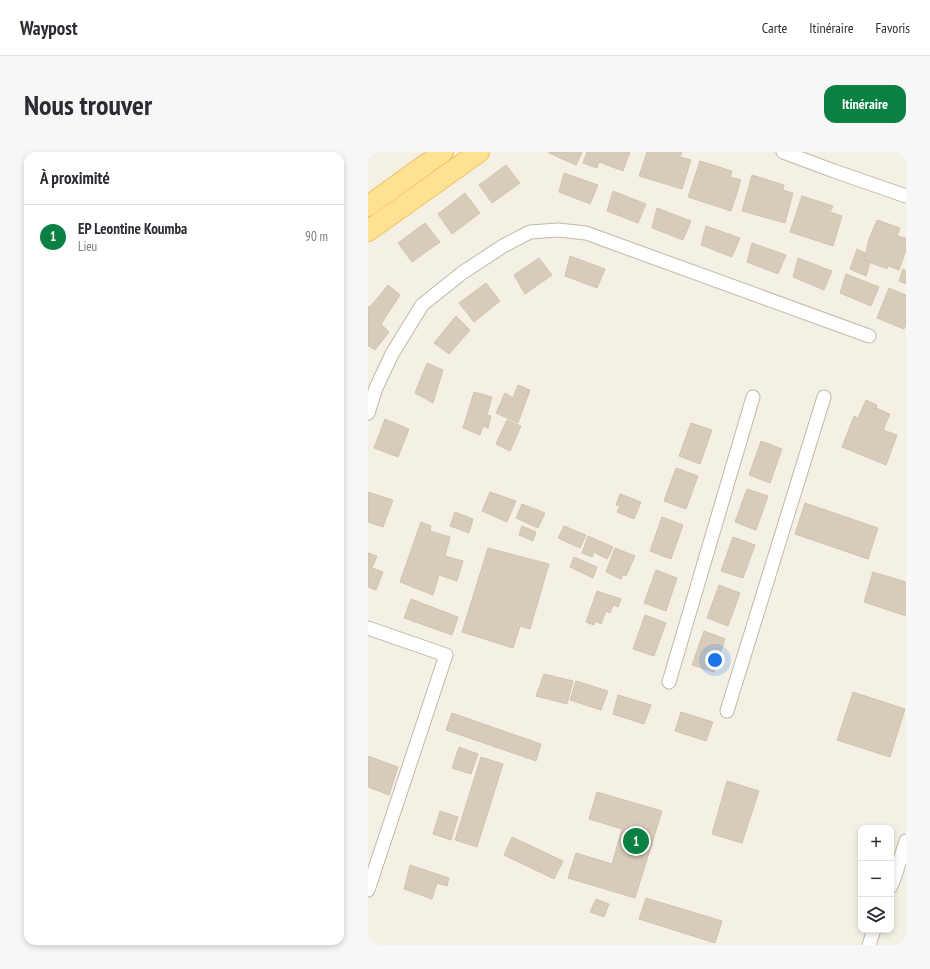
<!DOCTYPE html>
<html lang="fr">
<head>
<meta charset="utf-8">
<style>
	:root { --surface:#fff; --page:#f7f7f7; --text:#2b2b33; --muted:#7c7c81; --line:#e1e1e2; --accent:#0b8043 }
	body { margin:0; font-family:"PT Sans Narrow",sans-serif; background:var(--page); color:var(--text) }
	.controls { position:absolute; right:12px; bottom:12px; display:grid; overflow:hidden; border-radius:8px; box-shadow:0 2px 6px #0003 }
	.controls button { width:36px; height:36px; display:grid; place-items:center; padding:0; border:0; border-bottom:1px solid var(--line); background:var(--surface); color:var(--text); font:20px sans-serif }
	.you { position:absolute; left:347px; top:508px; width:14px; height:14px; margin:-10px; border:3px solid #fff; border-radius:50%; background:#1a73e8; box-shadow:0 0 0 6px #1a73e833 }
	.badge { display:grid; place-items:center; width:26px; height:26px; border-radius:50%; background:var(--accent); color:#fff; font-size:13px; font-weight:700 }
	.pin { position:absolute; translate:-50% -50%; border:2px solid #fff; box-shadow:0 1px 4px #0006 }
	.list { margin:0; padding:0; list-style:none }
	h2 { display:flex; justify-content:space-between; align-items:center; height:52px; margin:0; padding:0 16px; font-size:17px }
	h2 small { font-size:13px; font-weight:400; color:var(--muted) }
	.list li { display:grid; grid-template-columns:26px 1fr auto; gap:12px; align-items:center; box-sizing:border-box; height:64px; padding:0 16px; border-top:1px solid var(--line) }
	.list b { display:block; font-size:15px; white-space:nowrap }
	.list p { margin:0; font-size:13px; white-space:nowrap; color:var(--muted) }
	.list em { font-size:13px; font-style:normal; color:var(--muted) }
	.icon { flex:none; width:22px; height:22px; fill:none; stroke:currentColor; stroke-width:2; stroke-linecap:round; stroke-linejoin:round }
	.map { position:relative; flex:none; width:538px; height:793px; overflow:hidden; border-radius:12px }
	header { display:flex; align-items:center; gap:24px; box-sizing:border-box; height:56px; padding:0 20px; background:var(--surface); border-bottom:1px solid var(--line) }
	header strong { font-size:19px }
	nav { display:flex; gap:22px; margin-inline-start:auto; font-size:14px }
	.intro { display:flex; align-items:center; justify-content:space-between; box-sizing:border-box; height:96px; padding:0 24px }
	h1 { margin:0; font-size:28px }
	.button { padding:10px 18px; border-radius:12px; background:var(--accent); color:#fff; font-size:14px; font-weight:700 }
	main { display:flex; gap:24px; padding:0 24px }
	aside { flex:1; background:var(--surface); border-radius:12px; box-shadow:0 2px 6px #0003 }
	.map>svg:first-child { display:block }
	.building { fill:#d7ccba; stroke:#d3c4ac }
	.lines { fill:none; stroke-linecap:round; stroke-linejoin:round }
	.minor-casing { stroke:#c1b8a7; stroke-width:15 }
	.primary-casing { stroke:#efc359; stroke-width:22 }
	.minor { stroke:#fff; stroke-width:13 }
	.primary { stroke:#ffe194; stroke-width:20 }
</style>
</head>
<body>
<header>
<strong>Waypost</strong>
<nav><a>Carte</a><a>Itinéraire</a><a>Favoris</a></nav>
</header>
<div class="intro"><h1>Nous trouver</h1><a class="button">Itinéraire</a></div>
<main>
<aside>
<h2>À proximité<small></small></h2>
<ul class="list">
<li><span class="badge">1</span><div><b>EP Leontine Koumba</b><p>Lieu</p></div><em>90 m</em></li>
</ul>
</aside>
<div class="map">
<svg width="538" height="793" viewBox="0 0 538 793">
	<rect width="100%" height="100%" fill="#f4f0e5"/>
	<path class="building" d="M181,0H214L208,13L181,1Z
		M219,0H262L255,19L231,10L229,16L215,11Z
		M279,0H314L312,5L323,8L314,37L271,24Z
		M332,9L364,19L362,25L373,28L363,59L320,45Z
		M138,13L152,31L124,51L111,33Z
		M196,21L230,33L222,52L191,40Z
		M384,23L416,33L415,38L425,41L417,71L374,59Z
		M245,39L278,52L270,71L239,59Z
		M97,41L112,61L84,82L70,62Z
		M434,44L465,54L462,60L474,64L465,94L422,80Z
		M289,56L323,69L315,88L284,76Z
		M509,68L532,76L529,84L538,86V98L531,118L520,114L519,117L496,108L501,87Z
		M57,71L72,90L44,110L30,91Z
		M338,74L372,86L364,105L333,93Z
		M384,91L418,103L410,122L379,110Z
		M489,97L497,101L496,108L502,110L498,124L482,117Z
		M202,104L237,117L229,136L197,124Z
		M171,106L184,123L157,142L146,123Z
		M430,106L464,119L456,138L425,125Z
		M535,117L538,119V132L531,129Z
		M478,122L511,135L503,154L472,141Z
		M118,131L132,149L106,170L91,151Z
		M20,133L32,143L13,172L21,180L7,198L1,194L0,195V154L2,155Z
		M521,136L538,143V172L536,177L509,166Z
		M88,164L102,178L81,202L66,191Z
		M59,211L75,218L65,251L47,241Z
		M150,233L162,238L150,271L128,261L137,241L145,246Z
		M106,240L124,245L119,263L123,264L120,276L115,274L112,283L95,276Z
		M498,248L509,253L508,256L522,262L515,278L529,283L518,313L474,295L486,264L490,266Z
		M17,267L41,277L30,305L6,296Z
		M139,268L153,274L142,299L128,292Z
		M323,271L344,278L332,312L311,304Z
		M393,289L414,297L402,331L381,323Z
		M308,316L330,324L318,357L296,349Z
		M379,337L400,344L388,378L367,370Z
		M0,340L25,348L15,375L0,370Z
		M122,340L148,349L139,370L114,359Z
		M252,342L273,350L266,367L249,360L252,354L248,353Z
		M437,351L510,376L500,407L427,382Z
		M154,352L177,361L170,376L148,366Z
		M87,360L105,367L101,381L82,374Z
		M294,365L315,373L303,407L282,399Z
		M53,370L63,374L62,379L82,385L77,404L95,409L89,429L71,423L65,443L32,430Z
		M154,374L168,380L165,389L151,383Z
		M196,374L218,383L212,396L190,386Z
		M220,384L245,395L239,407L226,400L224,405L214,401Z
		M365,385L387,393L375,426L353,419Z
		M120,396L181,412L162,477L152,474L145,496L94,480Z
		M247,396L267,404L258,424L255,422L253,427L238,420Z
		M0,401L9,404L4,416L15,420L8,438L0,435Z
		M206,405L229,415L225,426L202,415Z
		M288,418L309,426L298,459L276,451Z
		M505,420L538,430V464L496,450Z
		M351,433L372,441L360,474L339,466Z
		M229,439L253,447L250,455L245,453L242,461L238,459L233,472L227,469L226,473L218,470Z
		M43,447L90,465L84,483L36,466Z
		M277,463L298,471L286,504L265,497Z
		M336,479L357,487L346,520L324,513Z
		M176,522L205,529L199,552L168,544Z
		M208,529L240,539L233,558L202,548Z
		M485,540L537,557L522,605L469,588Z
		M250,543L283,553L276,572L245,562Z
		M313,560L345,570L338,589L307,579Z
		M84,561L173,592L168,609L78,578Z
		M91,595L110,602L103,622L84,616Z
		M0,604L30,615L21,643L0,635Z
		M113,605L135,612L109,695L87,688Z
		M359,629L391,639L374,691L344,682Z
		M229,640L294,659L267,746L200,726L208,701L244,712L254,677L221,667Z
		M72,659L90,665L83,688L65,682Z
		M144,685L195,709L186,727L136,703Z
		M42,713L81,726L79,734L69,731L64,747L36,737Z
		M278,746L354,769L347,791L271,767Z
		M228,747L241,752L236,765L222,760Z"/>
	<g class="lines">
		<g class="minor-casing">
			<path id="minor" d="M415,0L466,19L538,44
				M0,261L8,236L24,202L54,153L94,121L135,94L162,80L190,78L218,81L501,184
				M0,476L78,503L0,738
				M301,530L385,245
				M359,559L456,245
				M523,734L527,724L538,689
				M501,793L506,778"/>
		</g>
		<g class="primary-casing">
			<path id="primary" d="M0,54L75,0
				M0,79L111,0"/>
		</g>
		<use href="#minor" class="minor"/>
		<use href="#primary" class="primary"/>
	</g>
</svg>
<div class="controls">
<button>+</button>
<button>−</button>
<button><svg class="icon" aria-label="layers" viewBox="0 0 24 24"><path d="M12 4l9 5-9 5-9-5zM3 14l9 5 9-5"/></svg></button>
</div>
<div class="you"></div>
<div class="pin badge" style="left:268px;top:689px">1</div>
</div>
</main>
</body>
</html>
